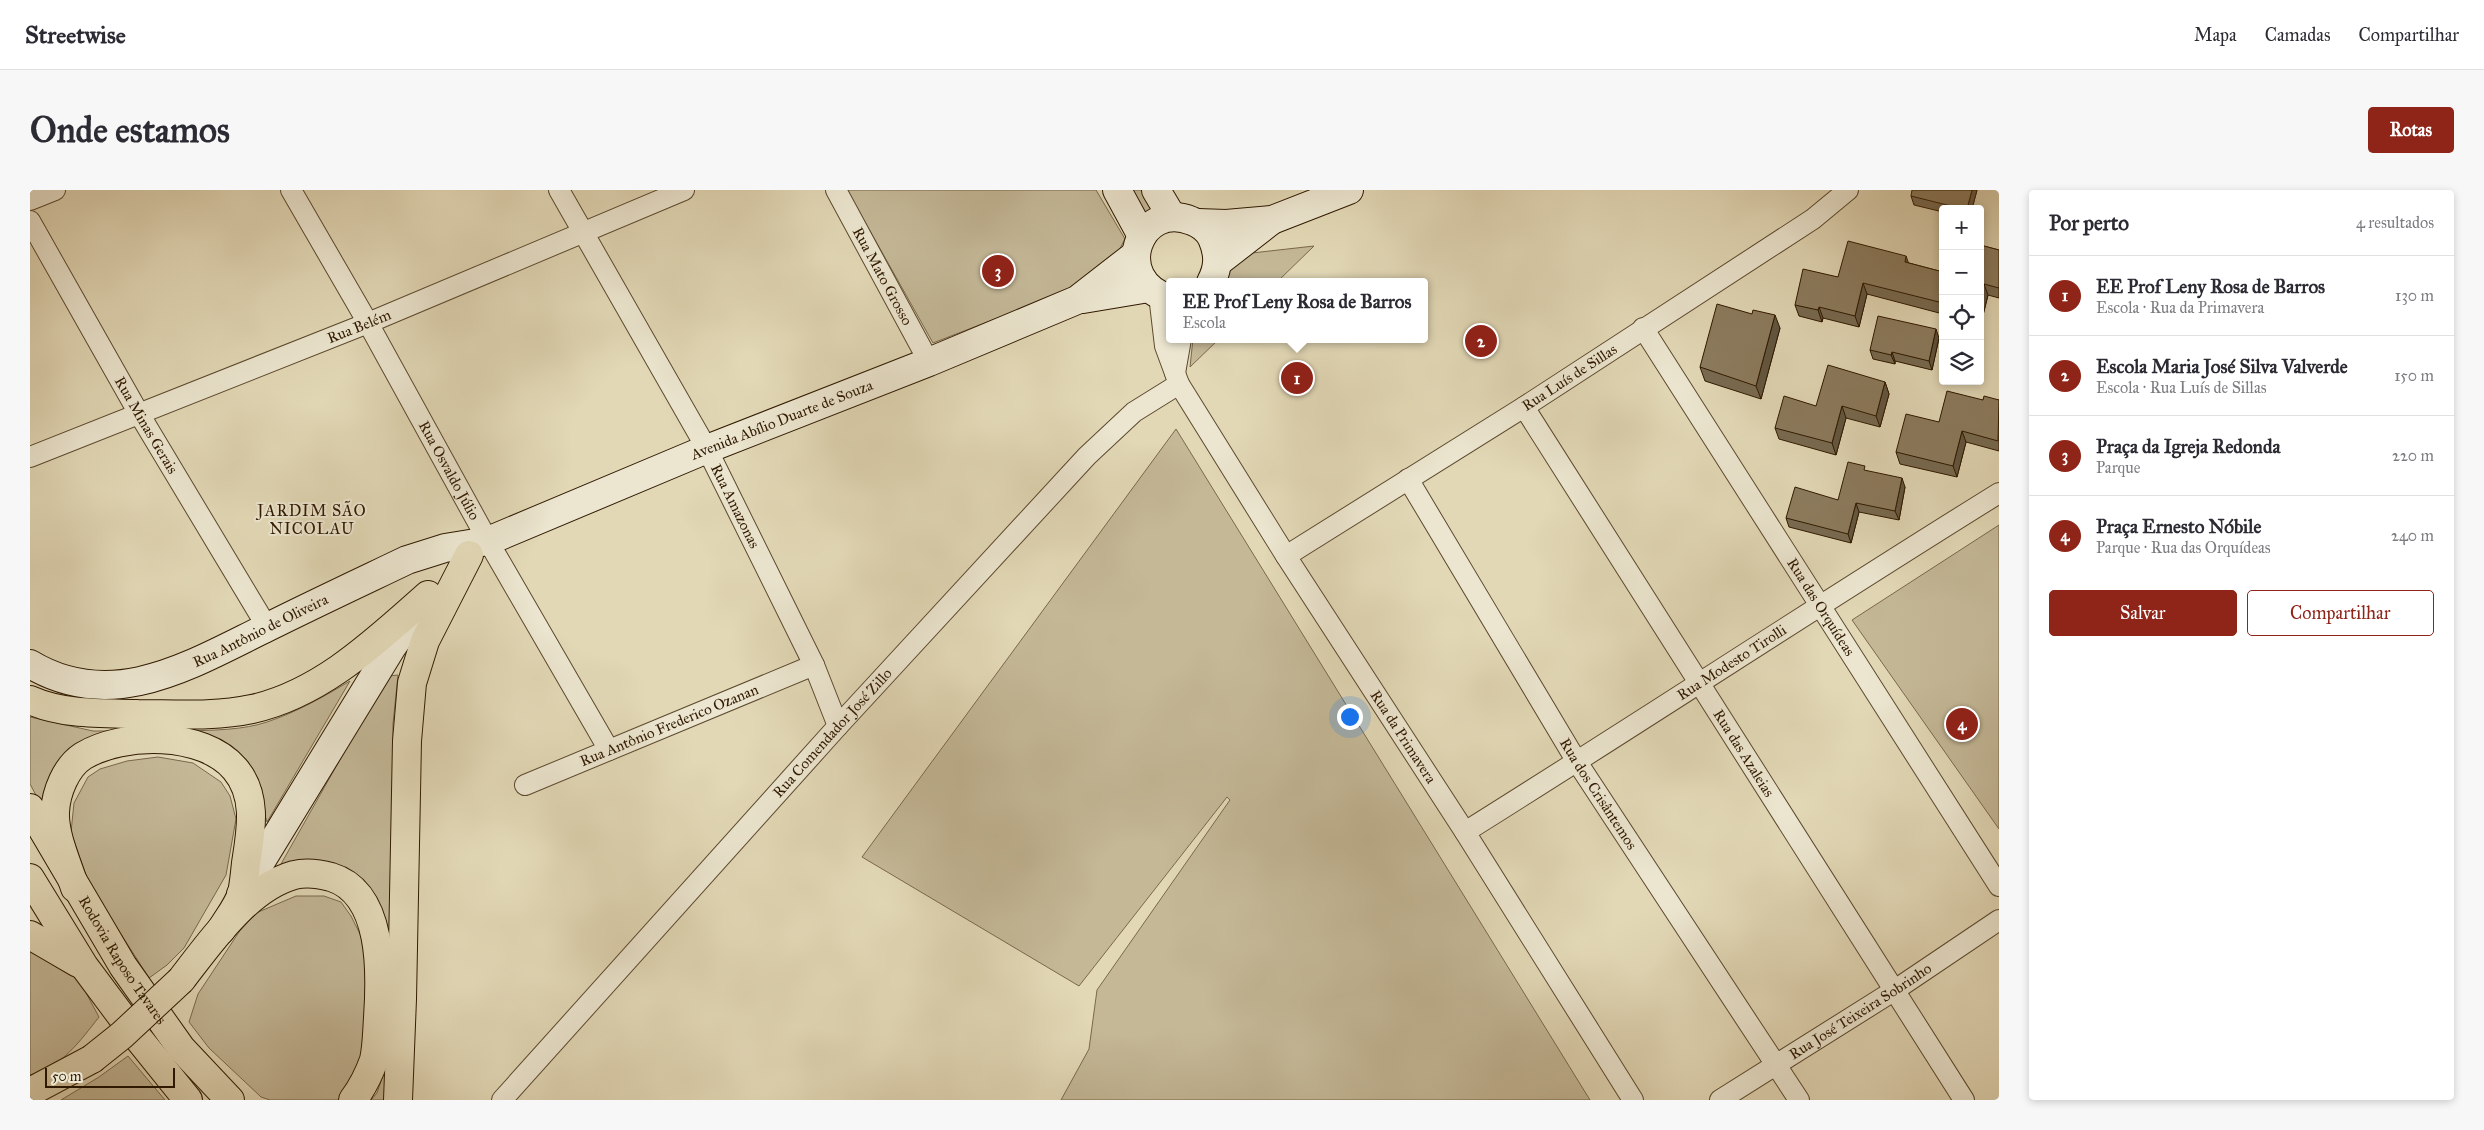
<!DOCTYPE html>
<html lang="pt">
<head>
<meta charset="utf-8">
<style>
	:root { --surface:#fff; --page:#f7f7f7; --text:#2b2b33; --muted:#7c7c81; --line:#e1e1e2; --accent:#8f2418 }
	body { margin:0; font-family:"IM FELL Great Primer",serif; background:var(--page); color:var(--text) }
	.controls { position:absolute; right:15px; top:15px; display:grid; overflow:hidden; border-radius:5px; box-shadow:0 2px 8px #0003 }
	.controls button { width:45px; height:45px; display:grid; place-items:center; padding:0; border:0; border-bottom:1px solid var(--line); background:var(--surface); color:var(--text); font:25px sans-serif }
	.scale { position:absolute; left:15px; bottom:12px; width:130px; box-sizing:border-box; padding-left:5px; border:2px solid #2f1900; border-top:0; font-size:14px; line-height:18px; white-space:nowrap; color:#2f1900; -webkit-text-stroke:4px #ece6d0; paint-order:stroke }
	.you { position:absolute; left:1319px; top:526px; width:18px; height:18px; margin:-12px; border:4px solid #fff; border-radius:50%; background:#1a73e8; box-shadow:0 0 0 8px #1a73e833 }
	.badge { display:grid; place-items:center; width:32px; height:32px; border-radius:50%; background:var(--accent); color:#fff; font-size:16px; font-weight:700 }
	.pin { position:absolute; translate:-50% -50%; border:2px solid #fff; box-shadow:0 1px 5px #0006 }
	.popup { position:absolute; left:1136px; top:88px; width:262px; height:65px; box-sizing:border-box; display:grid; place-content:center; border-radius:5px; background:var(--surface); filter:drop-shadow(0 1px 4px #0005); font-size:16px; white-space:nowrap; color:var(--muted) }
	.popup b { font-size:19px; color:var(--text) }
	.popup::after { content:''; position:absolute; left:50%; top:100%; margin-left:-10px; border:10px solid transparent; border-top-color:var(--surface) }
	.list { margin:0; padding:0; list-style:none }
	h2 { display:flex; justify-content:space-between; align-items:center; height:65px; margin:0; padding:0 20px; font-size:21px }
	h2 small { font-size:16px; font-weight:400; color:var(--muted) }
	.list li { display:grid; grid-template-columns:32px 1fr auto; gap:15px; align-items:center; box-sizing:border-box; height:80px; padding:0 20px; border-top:1px solid var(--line) }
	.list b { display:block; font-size:19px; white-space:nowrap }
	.list p { margin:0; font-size:16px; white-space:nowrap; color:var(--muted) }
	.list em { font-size:16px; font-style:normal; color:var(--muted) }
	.actions { display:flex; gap:10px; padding:15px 20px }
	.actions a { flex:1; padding:11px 0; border:1px solid var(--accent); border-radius:5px; text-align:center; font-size:18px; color:var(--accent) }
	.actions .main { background:var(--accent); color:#fff }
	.icon { flex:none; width:28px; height:28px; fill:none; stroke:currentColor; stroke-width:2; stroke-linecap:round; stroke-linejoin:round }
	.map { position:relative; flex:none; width:1969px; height:910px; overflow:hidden; border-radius:5px }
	header { display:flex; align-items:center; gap:30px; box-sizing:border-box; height:70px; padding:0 25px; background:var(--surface); border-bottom:1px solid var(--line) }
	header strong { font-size:24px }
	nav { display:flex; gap:28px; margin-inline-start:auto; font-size:18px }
	.intro { display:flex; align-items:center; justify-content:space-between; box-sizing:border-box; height:120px; padding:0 30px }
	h1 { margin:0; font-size:35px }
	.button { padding:12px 22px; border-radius:5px; background:var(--accent); color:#fff; font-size:18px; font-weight:700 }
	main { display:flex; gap:30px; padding:0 30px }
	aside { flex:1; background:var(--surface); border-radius:5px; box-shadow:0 2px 8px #0003 }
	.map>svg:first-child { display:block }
	.green { fill:#c4b897; stroke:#7a684c }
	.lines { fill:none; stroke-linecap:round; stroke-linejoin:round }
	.street-casing { stroke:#5c492e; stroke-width:22 }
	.secondary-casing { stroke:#2f1900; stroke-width:30 }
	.highway-casing { stroke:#2f1900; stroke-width:30 }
	.street { stroke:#ece6d0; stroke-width:20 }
	.secondary { stroke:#ece6d0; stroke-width:28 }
	.highway { stroke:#e2d8b6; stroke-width:28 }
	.highway-bridge-casing { stroke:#2f1900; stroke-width:30; stroke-linecap:butt }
	.highway-bridge { stroke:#e2d8b6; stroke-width:28 }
	.wall { fill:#786b52; stroke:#2f1900 }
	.shaded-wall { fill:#625742; stroke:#2f1900 }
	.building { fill:#8c7c5f; stroke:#2f1900 }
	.labels { text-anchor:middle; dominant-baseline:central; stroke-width:4; stroke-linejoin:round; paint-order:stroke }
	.street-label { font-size:15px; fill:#2f1900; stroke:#ece6d0 }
	.neighbourhood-label { font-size:16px; letter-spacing:1px; fill:#2f1900; stroke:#ece6d0 }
</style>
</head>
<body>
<header>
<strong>Streetwise</strong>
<nav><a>Mapa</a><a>Camadas</a><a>Compartilhar</a></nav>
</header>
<div class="intro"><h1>Onde estamos</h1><a class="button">Rotas</a></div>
<main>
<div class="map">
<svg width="1969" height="910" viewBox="0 0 1969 910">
	<rect width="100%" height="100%" fill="#e2d8b6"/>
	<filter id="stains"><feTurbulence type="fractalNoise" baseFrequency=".004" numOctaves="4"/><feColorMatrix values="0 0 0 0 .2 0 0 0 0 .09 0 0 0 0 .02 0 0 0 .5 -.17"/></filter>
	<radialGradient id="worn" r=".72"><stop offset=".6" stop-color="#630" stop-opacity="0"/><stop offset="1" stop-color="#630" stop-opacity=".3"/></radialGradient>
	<path class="green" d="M817,0H1066L1095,49L1087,64L1042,99L903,153Z
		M1092,0H1121L1128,19L1108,24Z
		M1284,56L1247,92H1190L1199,77L1213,64Z
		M1163,149H1189L1160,177Z
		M1146,239L1560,910H1031L1059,859L1067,800L1200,610L1197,607L1049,796L832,667Z
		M1969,335V639L1822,430Z
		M368,485L363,534L362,740L357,738L345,715L251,674L342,513L359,486Z
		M320,491L237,632L229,605L160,541C185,540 213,540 237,532C267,522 293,507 320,491Z
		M0,527L63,541H91L15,622L0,594Z
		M128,567L163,573L191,592L200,606L206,629L196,685L154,758L137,775L119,788L59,694L41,642L44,613L58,587L70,579L97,571Z
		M266,706H294L311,712L321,726L333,750L341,773L336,870L311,910H240L231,907L179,858L159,832L168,804L209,742L226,723Z
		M0,762L48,788L69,827C51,850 30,879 0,885Z
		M98,866L135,910H31L69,887Z
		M357,873L358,910H341L347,903Z"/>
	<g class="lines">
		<g class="street-casing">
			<g id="street">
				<path id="s1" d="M261,0L338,133L458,351L579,560"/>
				<path id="s2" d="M529,0L677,259L784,475L808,536"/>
				<path id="s3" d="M806,0L899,172"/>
				<path d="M0,10L25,0"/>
				<path id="s4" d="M0,31L108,222L237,437"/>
				<path id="s5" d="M1129,105L1135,156L1149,194L1256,366L1435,642L1603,910"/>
				<path id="s6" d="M1613,138L1969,696"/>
				<path d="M1145,183L1151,149"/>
				<path id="s7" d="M1494,217L1934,910"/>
				<path id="s8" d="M0,267L338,133L654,0"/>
				<path id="s9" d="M1378,289L1547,572L1769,910"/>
				<path id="s10" d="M1256,366L1494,217L1783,29L1818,0"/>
				<path id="s11" d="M495,595L784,475"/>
				<path id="s12" d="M1435,642C1614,530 1790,414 1969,303"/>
				<path id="s13" d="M472,910L808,536L1057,266L1104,222L1149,194"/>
				<path id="s14" d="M1690,910L1865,800L1969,730"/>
			</g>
		</g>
		<g class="secondary-casing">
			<g id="secondary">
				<path d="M1087,0L1112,46"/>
				<path d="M1126,0L1142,27"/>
				<path d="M1168,33L1196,34L1242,30L1319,0"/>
				<path d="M1188,72L1242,30"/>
				<path d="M1053,109L1119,98"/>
				<path d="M1140,109C1079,90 1109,9 1162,31C1170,34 1178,40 1182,48C1189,64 1189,77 1181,92"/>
				<path id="s15" d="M0,474C83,524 162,474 238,437C284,414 331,392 377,370L415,358L458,351L677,259L899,172L1047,110L1105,65"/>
				<path d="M211,704L362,457L387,421"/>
			</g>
		</g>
		<g class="highway-casing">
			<g id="highway">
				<path d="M0,510C33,525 73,523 108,524C145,524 185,527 222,519C291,504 346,451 398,405"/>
				<path id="s16" d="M0,618L93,776L151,858L200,910"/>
				<path d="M0,688L54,776L104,843L158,910"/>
				<path d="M45,698C38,675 24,646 25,622C26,602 36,577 53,566C93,542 173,541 205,579C228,606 221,641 216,673C215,683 214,694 212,703C208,716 198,728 191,740"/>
				<path d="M0,745L48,773"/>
				<path d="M151,790C179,754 217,698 264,685C276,682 290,684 301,687C354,703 351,784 348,828C347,842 347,856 344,870C339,884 332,898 323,910"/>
				<path d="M0,902L62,869"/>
				<path d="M368,910L372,809L377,551L382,493L395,451L439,365"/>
			</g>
		</g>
		<use href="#street" class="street"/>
		<use href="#secondary" class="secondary"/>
		<use href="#highway" class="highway"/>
		<g class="highway-bridge-casing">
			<path id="highway-bridge" d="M62,869L92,845L151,790"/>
		</g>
		<use href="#highway-bridge" class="highway-bridge"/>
	</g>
	<path class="wall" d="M1947,0L1942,19H1913V22L1884,15L1881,6Z
		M1950,55L1969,60V108L1958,105L1951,133H1950Z
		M1879,73L1913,82V124L1837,104L1829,137L1793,128L1792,132L1769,126L1765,115L1808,87Z
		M1722,124L1750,138L1731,209L1675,191L1670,177Z
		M1909,148L1902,180L1865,171V174L1843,169L1840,160Z
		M1855,192L1859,204L1850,237L1816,228L1806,265L1749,249L1745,238L1786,216Z
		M1953,210H1969V261L1936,252L1927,287L1870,274L1866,262L1909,232Z
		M1837,281L1875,297L1869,330L1829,322L1821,353L1759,337L1756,328L1808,310Z"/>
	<path class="shaded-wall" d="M1942,0H1947L1942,19H1937Z
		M1876,66L1880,77L1875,72Z
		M1833,93L1837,104L1829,137L1825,126Z
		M1954,94L1958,105L1951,133L1950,131V108Z
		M1789,117L1793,128L1792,132L1788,120Z
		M1745,125L1750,138L1731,209L1726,196Z
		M1906,139L1909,148L1902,180L1899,171Z
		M1862,162L1865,171V174L1861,165Z
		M1855,192L1859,204L1850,237L1846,226Z
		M1812,216L1816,228L1806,265L1802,253Z
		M1932,241L1936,252L1927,287L1923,276Z
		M1872,288L1875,297L1869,330L1865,321Z
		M1826,313L1829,322L1821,353L1818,344Z"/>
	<path class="building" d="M1882,0H1942L1937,19H1933L1881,6Z
		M1818,51L1876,66L1875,72L1913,82V113L1833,93L1825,126L1789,117L1788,120L1765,115L1773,79L1808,87Z
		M1950,55L1969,60V98L1954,94L1950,108Z
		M1687,114L1722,124L1723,120L1745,125L1726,196L1670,177Z
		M1848,126L1906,139L1899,171L1862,162L1861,165L1840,160Z
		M1798,175L1855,192L1846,226L1812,216L1802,253L1745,238L1754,206L1786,216Z
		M1917,201L1953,210L1954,206L1969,210L1968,251L1932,241L1923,276L1866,262L1876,224L1909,232Z
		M1818,272L1835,276L1834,280L1872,288L1865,321L1826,313L1818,344L1756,328L1765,297L1808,310Z"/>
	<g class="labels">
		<g class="street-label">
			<text stroke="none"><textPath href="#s3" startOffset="98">Rua Mato Grosso</textPath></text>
			<text stroke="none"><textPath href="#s8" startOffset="354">Rua Belém</textPath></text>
			<text stroke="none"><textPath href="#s10" startOffset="335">Rua Luís de Sillas</textPath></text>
			<text stroke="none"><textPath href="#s15" startOffset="809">Avenida Abílio Duarte de Souza</textPath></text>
			<text stroke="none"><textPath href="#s4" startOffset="235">Rua Minas Gerais</textPath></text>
			<text stroke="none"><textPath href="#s1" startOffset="322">Rua Osvaldo Júlio</textPath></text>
			<text stroke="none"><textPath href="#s2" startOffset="362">Rua Amazonas</textPath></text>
			<text stroke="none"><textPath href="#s6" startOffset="331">Rua das Orquídeas</textPath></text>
			<text stroke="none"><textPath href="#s15" startOffset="245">Rua Antônio de Oliveira</textPath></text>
			<text stroke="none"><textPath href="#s12" startOffset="316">Rua Modesto Tirolli</textPath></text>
			<text stroke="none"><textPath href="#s11" startOffset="156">Rua Antônio Frederico Ozanan</textPath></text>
			<text stroke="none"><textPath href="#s13" startOffset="494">Rua Comendador José Zillo</textPath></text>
			<text stroke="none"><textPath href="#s5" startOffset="510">Rua da Primavera</textPath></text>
			<text stroke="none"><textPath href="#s7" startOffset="410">Rua das Azaleias</textPath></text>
			<text stroke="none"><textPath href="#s9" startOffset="368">Rua dos Crisântemos</textPath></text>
			<text stroke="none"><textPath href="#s16" startOffset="178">Rodovia Raposo Tavares</textPath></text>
			<text stroke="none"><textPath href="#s14" startOffset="166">Rua José Teixeira Sobrinho</textPath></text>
		</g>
		<g class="neighbourhood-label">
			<text x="282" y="320">JARDIM SÃO<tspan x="282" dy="18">NICOLAU</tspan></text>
		</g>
	</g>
	<rect width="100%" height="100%" filter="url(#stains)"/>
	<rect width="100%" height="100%" fill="url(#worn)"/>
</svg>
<div class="controls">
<button>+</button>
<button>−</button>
<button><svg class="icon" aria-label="locate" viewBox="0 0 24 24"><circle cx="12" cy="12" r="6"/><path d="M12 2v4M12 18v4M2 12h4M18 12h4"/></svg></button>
<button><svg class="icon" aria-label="layers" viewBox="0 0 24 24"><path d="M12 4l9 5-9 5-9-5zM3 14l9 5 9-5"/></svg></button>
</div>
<div class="scale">50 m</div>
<div class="you"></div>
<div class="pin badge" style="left:1267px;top:188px">1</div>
<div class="popup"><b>EE Prof Leny Rosa de Barros</b>Escola</div>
<div class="pin badge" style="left:1451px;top:151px">2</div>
<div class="pin badge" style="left:968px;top:81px">3</div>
<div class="pin badge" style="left:1932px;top:534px">4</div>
</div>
<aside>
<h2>Por perto<small>4 resultados</small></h2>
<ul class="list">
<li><span class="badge">1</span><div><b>EE Prof Leny Rosa de Barros</b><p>Escola · Rua da Primavera</p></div><em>130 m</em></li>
<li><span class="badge">2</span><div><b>Escola Maria José Silva Valverde</b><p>Escola · Rua Luís de Sillas</p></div><em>150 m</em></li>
<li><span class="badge">3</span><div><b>Praça da Igreja Redonda</b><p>Parque</p></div><em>220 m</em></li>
<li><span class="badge">4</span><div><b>Praça Ernesto Nóbile</b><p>Parque · Rua das Orquídeas</p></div><em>240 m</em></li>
</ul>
<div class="actions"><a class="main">Salvar</a><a>Compartilhar</a></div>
</aside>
</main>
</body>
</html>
